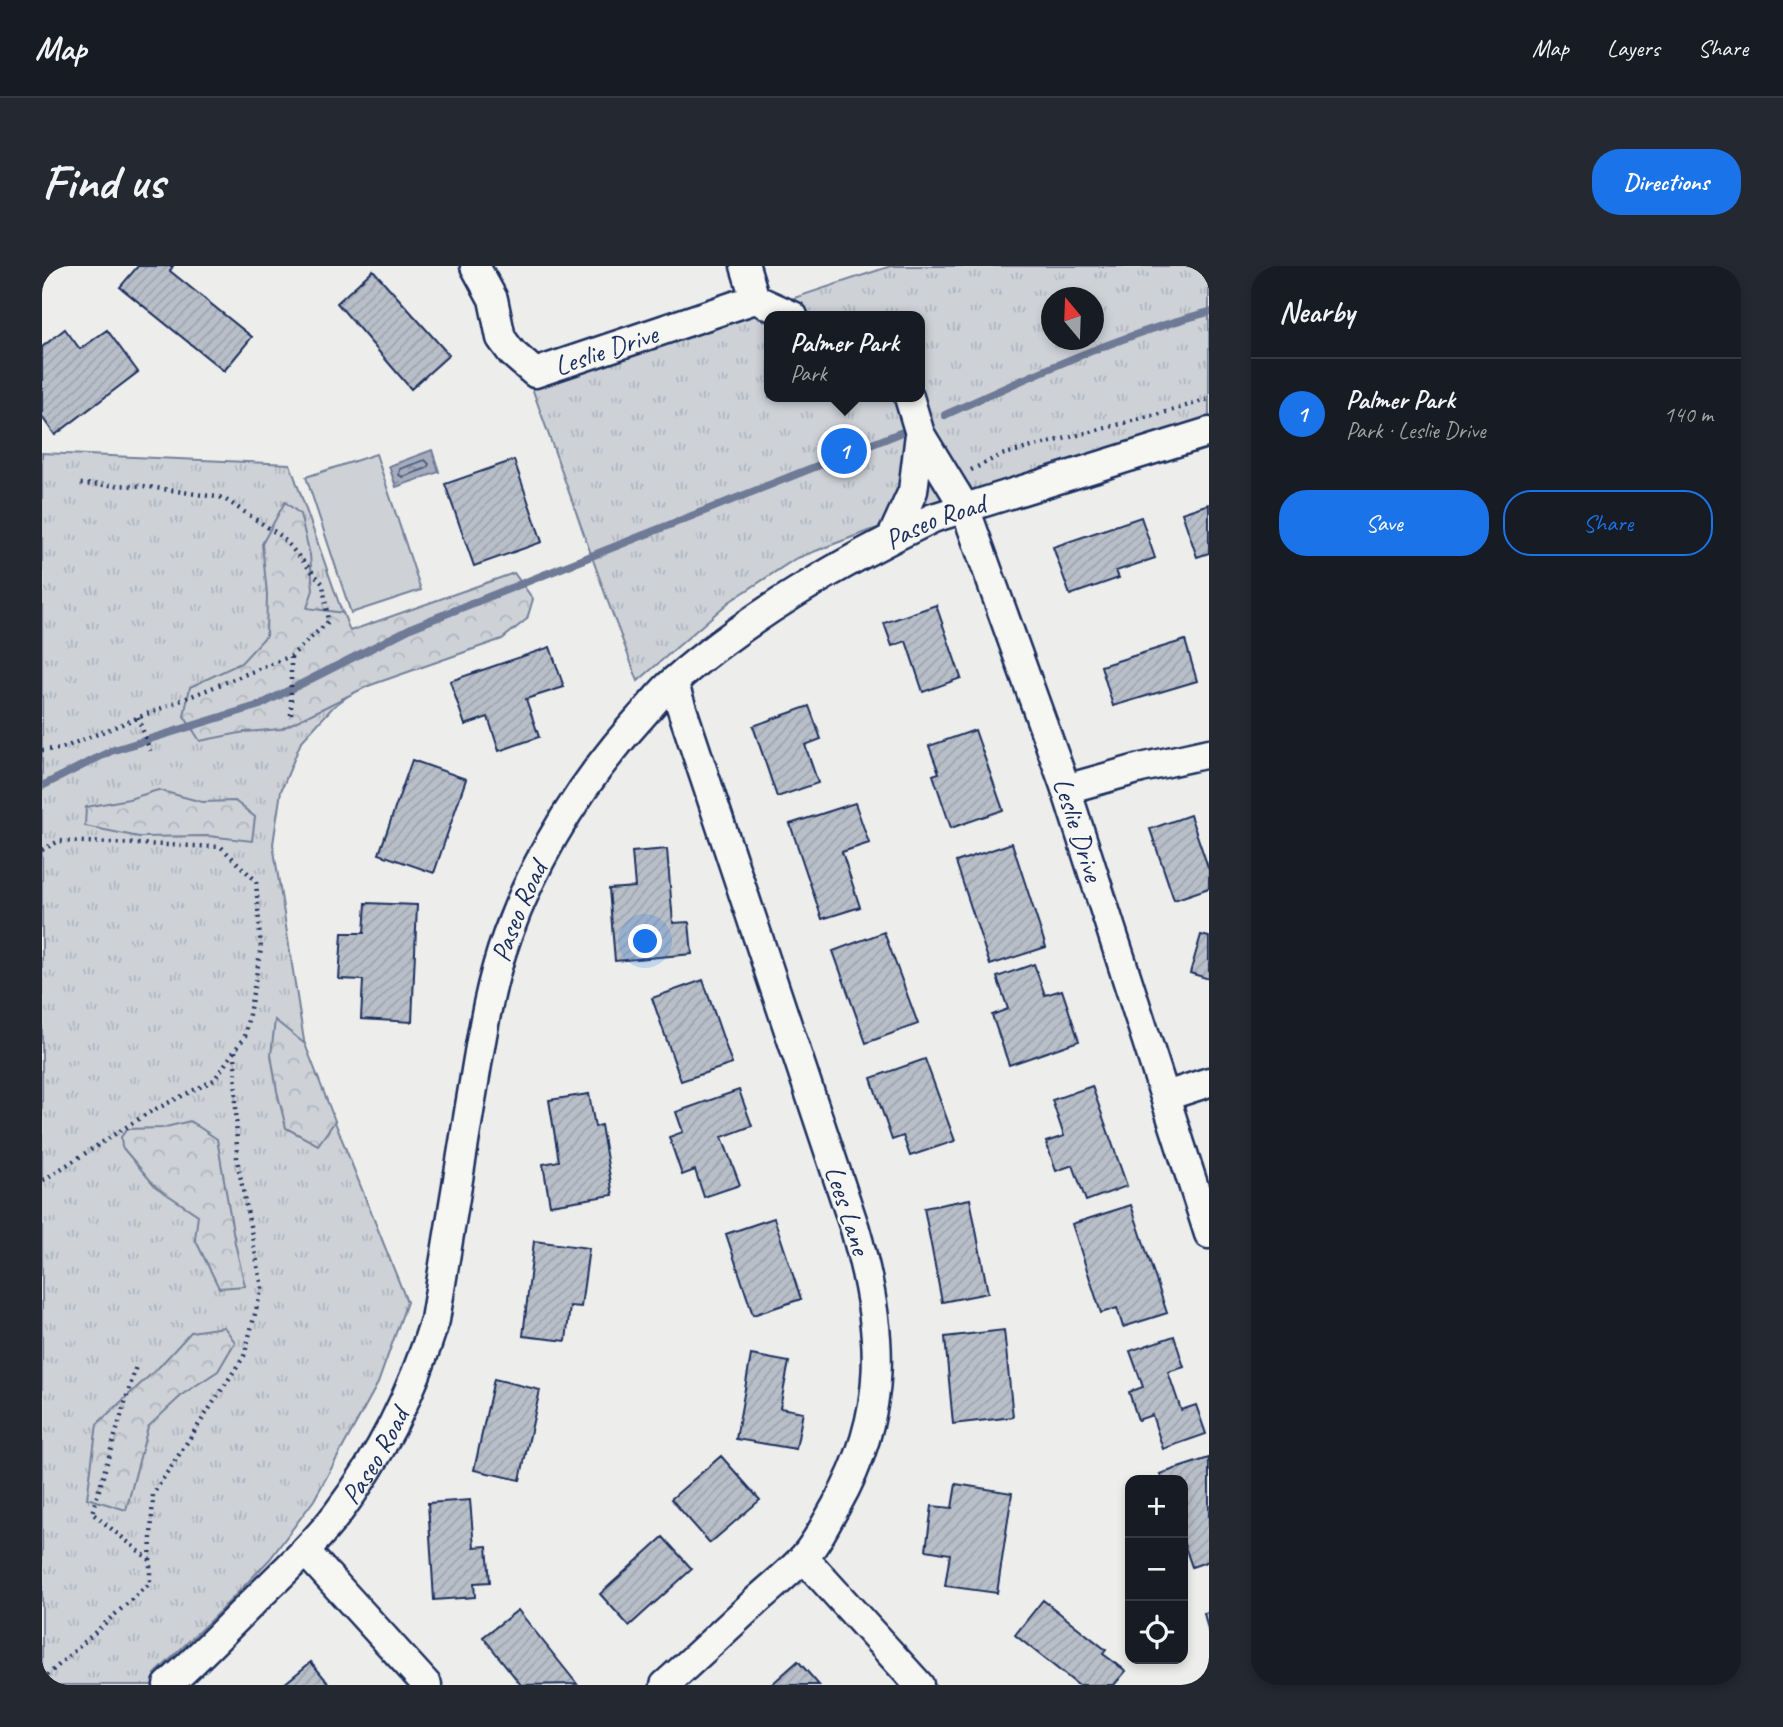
<!DOCTYPE html>
<html lang="en">
<head>
<meta charset="utf-8">
<style>
	:root { --surface:#171b24; --page:#242831; --text:#f1f3f6; --muted:#9ea1a6; --line:#363941; --accent:#1a73e8 }
	body { margin:0; font-family:Caveat,sans-serif; background:var(--page); color:var(--text) }
	.controls { position:absolute; right:21px; bottom:21px; display:grid; overflow:hidden; border-radius:14px; box-shadow:0 4px 10px #0003 }
	.controls button { width:63px; height:63px; display:grid; place-items:center; padding:0; border:0; border-bottom:2px solid var(--line); background:var(--surface); color:var(--text); font:35px sans-serif }
	.compass { position:absolute; left:999px; top:21px; width:63px; height:63px; border-radius:50%; background:var(--surface); box-shadow:0 4px 10px #0003; rotate:341deg }
	.you { position:absolute; left:604px; top:676px; width:24px; height:24px; margin:-18px; border:5px solid #fff; border-radius:50%; background:#1a73e8; box-shadow:0 0 0 10px #1a73e833 }
	.badge { display:grid; place-items:center; width:46px; height:46px; border-radius:50%; background:var(--accent); color:#fff; font-size:23px; font-weight:700 }
	.pin { position:absolute; translate:-50% -50%; border:4px solid #fff; box-shadow:0 2px 7px #0006 }
	.popup { position:absolute; left:722px; top:45px; width:161px; height:91px; box-sizing:border-box; display:grid; place-content:center; border-radius:14px; background:var(--surface); filter:drop-shadow(0 2px 5px #0005); font-size:23px; white-space:nowrap; color:var(--muted) }
	.popup b { font-size:26px; color:var(--text) }
	.popup::after { content:''; position:absolute; left:50%; top:100%; margin-left:-14px; border:14px solid transparent; border-top-color:var(--surface) }
	.list { margin:0; padding:0; list-style:none }
	h2 { display:flex; justify-content:space-between; align-items:center; height:91px; margin:0; padding:0 28px; font-size:30px }
	h2 small { font-size:23px; font-weight:400; color:var(--muted) }
	.list li { display:grid; grid-template-columns:46px 1fr auto; gap:21px; align-items:center; box-sizing:border-box; height:112px; padding:0 28px; border-top:2px solid var(--line) }
	.list b { display:block; font-size:26px; white-space:nowrap }
	.list p { margin:0; font-size:23px; white-space:nowrap; color:var(--muted) }
	.list em { font-size:23px; font-style:normal; color:var(--muted) }
	.actions { display:flex; gap:14px; padding:21px 28px }
	.actions a { flex:1; padding:16px 0; border:2px solid var(--accent); border-radius:28px; text-align:center; font-size:24px; color:var(--accent) }
	.actions .main { background:var(--accent); color:#fff }
	.icon { flex:none; width:38px; height:38px; fill:none; stroke:currentColor; stroke-width:2; stroke-linecap:round; stroke-linejoin:round }
	.map { position:relative; flex:none; width:1167px; height:1419px; overflow:hidden; border-radius:28px }
	header { display:flex; align-items:center; gap:42px; box-sizing:border-box; height:98px; padding:0 35px; background:var(--surface); border-bottom:2px solid var(--line) }
	header strong { font-size:33px }
	nav { display:flex; gap:38px; margin-inline-start:auto; font-size:24px }
	.intro { display:flex; align-items:center; justify-content:space-between; box-sizing:border-box; height:168px; padding:0 42px }
	h1 { margin:0; font-size:49px }
	.button { padding:18px 32px; border-radius:28px; background:var(--accent); color:#fff; font-size:24px; font-weight:700 }
	main { display:flex; gap:42px; padding:0 42px }
	aside { flex:1; background:var(--surface); border-radius:28px; box-shadow:0 4px 10px #0003 }
	.map>svg:first-child { display:block }
	.grass { fill:url(#grass-tufts); stroke:#74809a; stroke-width:2; fill-rule:evenodd }
	.forest { fill:url(#forest-crowns); stroke:#74809a; stroke-width:2 }
	.pitch { fill:#ced2d7; stroke:#74809a; stroke-width:2 }
	.water { fill:url(#water-ripples); stroke:#6e7a96; stroke-width:2 }
	.lines { fill:none; stroke-linecap:round; stroke-linejoin:round }
	.shore { stroke:#526184; stroke-width:2 }
	.stream { stroke:#6e7a96; stroke-width:8 }
	.building { fill:url(#building-hatch); stroke:#1b2f5e; stroke-width:2 }
	.minor-casing { stroke:#1b2f5e; stroke-width:33 }
	.path { stroke:#1b2f5e; stroke-width:4.5; stroke-dasharray:2 5; stroke-linecap:butt }
	.minor { stroke:#f6f6f2; stroke-width:28 }
	.labels { text-anchor:middle; dominant-baseline:central; stroke-width:5; stroke-linejoin:round; paint-order:stroke }
	.street-label { font-size:28px; fill:#1b2f5e; stroke:#f6f6f2 }
</style>
</head>
<body>
<header>
<strong>Map</strong>
<nav><a>Map</a><a>Layers</a><a>Share</a></nav>
</header>
<div class="intro"><h1>Find us</h1><a class="button">Directions</a></div>
<main>
<div class="map">
<svg width="1167" height="1419" viewBox="0 0 1167 1419">
	<defs>
		<pattern id="grass-tufts" width="24" height="20" patternUnits="userSpaceOnUse" patternTransform="scale(1.75)"><rect width="24" height="20" fill="#ced2d7"/><path d="M3 7l-1-3M5 7V3M7 7l1-3M15 17l-1-3M17 17v-4M19 17l1-3" fill="none" stroke="#b0b5bb"/></pattern>
		<pattern id="forest-crowns" width="20" height="18" patternUnits="userSpaceOnUse" patternTransform="scale(1.75)"><rect width="20" height="18" fill="#ced2d7"/><path d="M2 6a3 3 0 1 1 6 0M12 15a3 3 0 1 1 6 0" fill="none" stroke="#b0b5bb"/></pattern>
		<pattern id="water-ripples" width="26" height="14" patternUnits="userSpaceOnUse" patternTransform="scale(1.75)"><rect width="26" height="14" fill="#a5acbc"/><path d="M2 4q2-2 4 0t4 0M15 11q2-2 4 0t4 0" fill="none" stroke="#868c9c"/></pattern>
		<pattern id="building-hatch" width="6" height="6" patternUnits="userSpaceOnUse" patternTransform="scale(1.75)"><rect width="6" height="6" fill="#b9bfc8"/><path d="M-1 1l2-2M0 6l6-6M5 7l2-2" fill="none" stroke="#9ea4ae"/></pattern>
	</defs>
	<rect width="100%" height="100%" fill="#edeeec"/>
	<filter id="ink" filterUnits="userSpaceOnUse"><feTurbulence type="fractalNoise" baseFrequency=".0143" numOctaves="2"/><feDisplacementMap in="SourceGraphic" scale="14" xChannelSelector="R" yChannelSelector="G"/><feConvolveMatrix kernelMatrix="1 2 1 2 8 2 1 2 1" color-interpolation-filters="sRGB"/></filter>
	<g filter="url(#ink)">
		<path class="grass" d="M849,0H1167V161L826,265L753,293L687,336L596,415L566,336L489,119ZM1010,32H1052V74H1010ZM727,50H877V131H727Z
			M0,187L248,198L326,420L310,427L291,441L259,476L239,525L231,578L263,781L365,1036L336,1117L272,1234L228,1293L181,1342L113,1408L122,1419H0Z"/>
		<path class="forest" d="M243,236L258,248L268,289L271,324L265,342L301,347L308,365L472,307L491,333L485,353L460,373L326,420L239,463L203,466L158,475L142,450L148,421L199,397L224,370L225,328L220,278Z
			M116,524L160,536L193,535L213,551L210,575L166,570L97,571L43,560L44,541L87,533Z
			M233,754L263,778L293,855L276,879L244,862L235,825L229,789Z
			M148,855L175,873L193,977L203,1020L177,1022L153,973L156,949L114,921L80,881L79,871L85,863L120,862Z
			M182,1061L193,1076L176,1105L141,1128L106,1161L84,1244L45,1232L55,1158L118,1100L149,1066Z"/>
		<path class="pitch" d="M334,188L379,324L309,347L264,211Z"/>
		<path class="water" d="M390,184L397,206L354,221L347,200Z"/>
		<g class="lines">
			<path class="shore" d="M383,194L387,198L385,202L361,211L357,209L358,203Z"/>
			<path class="stream" d="M903,149C988,110 1075,70 1167,46
				M0,520L69,485L218,439L371,361L858,167"/>
		</g>
		<path class="building" d="M96,0H131L128,5L210,71L182,105L78,21Z
			M331,4L407,89L369,123L295,37Z
			M23,63L38,83L65,64L96,106L13,169L0,151V81Z
			M472,194L500,276L432,300L403,218Z
			M1167,238V287L1155,291L1140,247Z
			M1099,251L1113,292L1074,305L1077,312L1028,329L1011,281Z
			M894,339L919,412L881,426L864,375L850,380L842,357Z
			M1143,374L1155,415L1071,440L1059,400Z
			M508,381L522,421L484,433L497,471L457,485L446,451L423,459L408,415Z
			M767,440L779,473L763,479L776,517L735,531L711,460Z
			M933,464L961,544L909,562L891,509L897,507L887,480Z
			M370,494L424,513L392,607L337,588Z
			M813,537L827,577L800,586L818,641L780,653L748,558Z
			M1148,549L1167,604V622L1132,634L1108,563Z
			M970,577L1004,681L948,699L914,596Z
			M625,583L631,657L647,656L650,688L573,695L567,623L593,621L590,586Z
			M324,637L375,639L370,756L319,753L321,714L297,713L300,667H322Z
			M842,666L876,758L824,777L791,685Z
			M1159,669L1167,671V713L1148,707Z
			M992,698L1003,729L1020,724L1037,775L967,799L950,749L966,743L955,711Z
			M661,714L690,798L639,815L610,732Z
			M883,793L913,875L868,890L861,870L850,874L829,812Z
			M1050,820L1085,920L1044,935L1031,899L1014,905L1004,876L1022,870L1010,834Z
			M697,824L710,860L680,871L698,919L662,931L653,904L640,909L627,871L641,866L634,846Z
			M547,828L553,861L559,859L571,929L508,939L501,898L517,895L507,834Z
			M928,933L946,1027L900,1036L882,942Z
			M1089,939L1125,1047L1081,1061L1075,1042L1059,1047L1030,958Z
			M732,952L759,1033L711,1049L684,968Z
			M492,975L547,982L539,1041L528,1040L524,1075L481,1070Z
			M962,1064L971,1151L911,1158L903,1071Z
			M1132,1070L1142,1101L1126,1106L1139,1144L1154,1139L1164,1168L1121,1183L1110,1149L1096,1154L1087,1126L1101,1121L1088,1085Z
			M709,1089L747,1096L738,1142L761,1146L754,1183L694,1173Z
			M452,1113L498,1124L478,1214L432,1204Z
			M679,1190L718,1234L668,1277L629,1233Z
			M1167,1192V1295L1150,1301L1141,1275V1214H1120L1118,1208Z
			M914,1218L970,1227L955,1327L903,1320L908,1288L884,1284L890,1240L910,1242Z
			M428,1234L432,1281L445,1280L448,1316L432,1317L433,1331L392,1334L386,1237Z
			M621,1271L650,1303L587,1360L558,1328Z
			M1001,1334L1064,1384L1061,1388L1084,1405L1072,1419H1036L973,1369Z
			M476,1344L535,1418L479,1419L441,1371Z
			M1167,1346V1368L1162,1347Z
			M756,1395L777,1419H729Z
			M269,1396L288,1419H241Z"/>
		<g class="lines">
			<g class="minor-casing">
				<g id="minor">
					<path id="s1" d="M433,0L451,33L459,72L470,87L493,107L713,33L751,50"/>
					<path d="M703,0L713,33"/>
					<path id="s2" d="M867,131L878,168L923,242L1024,523L1167,968"/>
					<path d="M850,271L871,225L878,168"/>
					<path d="M1024,523L1099,502L1167,487"/>
					<path d="M1124,830L1167,816"/>
					<path d="M263,1285L385,1419"/>
					<path d="M762,1292L877,1419"/>
					<path id="s3" d="M126,1419C154,1394 180,1367 206,1341C236,1311 269,1282 295,1248C340,1189 371,1125 393,1054C405,983 416,911 428,840C438,783 445,725 465,670C495,587 544,510 603,446C612,436 621,424 632,415C704,352 804,293 891,252L1167,166"/>
					<path d="M623,1419C653,1392 683,1364 713,1336C728,1322 745,1309 760,1293C774,1279 784,1257 794,1240C848,1145 842,1064 813,963L631,416"/>
				</g>
			</g>
			<path class="path" d="M929,204L959,189L1118,148L1167,133
				M249,391V453
				M96,451L108,485
				M0,484L18,483L249,390L286,356L281,318L239,270L181,232L101,220L38,218
				M0,584L17,575L179,581L214,615L219,683L203,770L172,814L106,847L0,915
				M108,1294L111,1228L202,1090L220,1021L195,893L193,785
				M0,1414L108,1317V1294L50,1247L94,1100"/>
			<use href="#minor" class="minor"/>
		</g>
	</g>
	<g class="labels">
		<g class="street-label">
			<text stroke="none"><textPath href="#s1" startOffset="201">Leslie Drive</textPath></text>
			<text stroke="none"><textPath href="#s3" startOffset="1465">Paseo Road</textPath></text>
			<text stroke="none"><textPath href="#s2" startOffset="466">Leslie Drive</textPath></text>
			<text stroke="none"><textPath href="#s3" startOffset="877">Paseo Road</textPath></text>
			<text transform="translate(806 944) rotate(72)">Lees Lane</text>
			<text stroke="none"><textPath href="#s3" startOffset="310">Paseo Road</textPath></text>
		</g>
	</g>
</svg>
<div class="controls">
<button>+</button>
<button>−</button>
<button><svg class="icon" aria-label="locate" viewBox="0 0 24 24"><circle cx="12" cy="12" r="6"/><path d="M12 2v4M12 18v4M2 12h4M18 12h4"/></svg></button>
</div>
<svg class="compass" viewBox="-18 -18 36 36"><path d="M0-13l5 13h-10z" fill="#e53935"/><path d="M0 13l5-13h-10z" fill="#9ea1a6"/></svg>
<div class="you"></div>
<div class="pin badge" style="left:802px;top:185px">1</div>
<div class="popup"><b>Palmer Park</b>Park</div>
</div>
<aside>
<h2>Nearby<small></small></h2>
<ul class="list">
<li><span class="badge">1</span><div><b>Palmer Park</b><p>Park · Leslie Drive</p></div><em>140 m</em></li>
</ul>
<div class="actions"><a class="main">Save</a><a>Share</a></div>
</aside>
</main>
</body>
</html>
